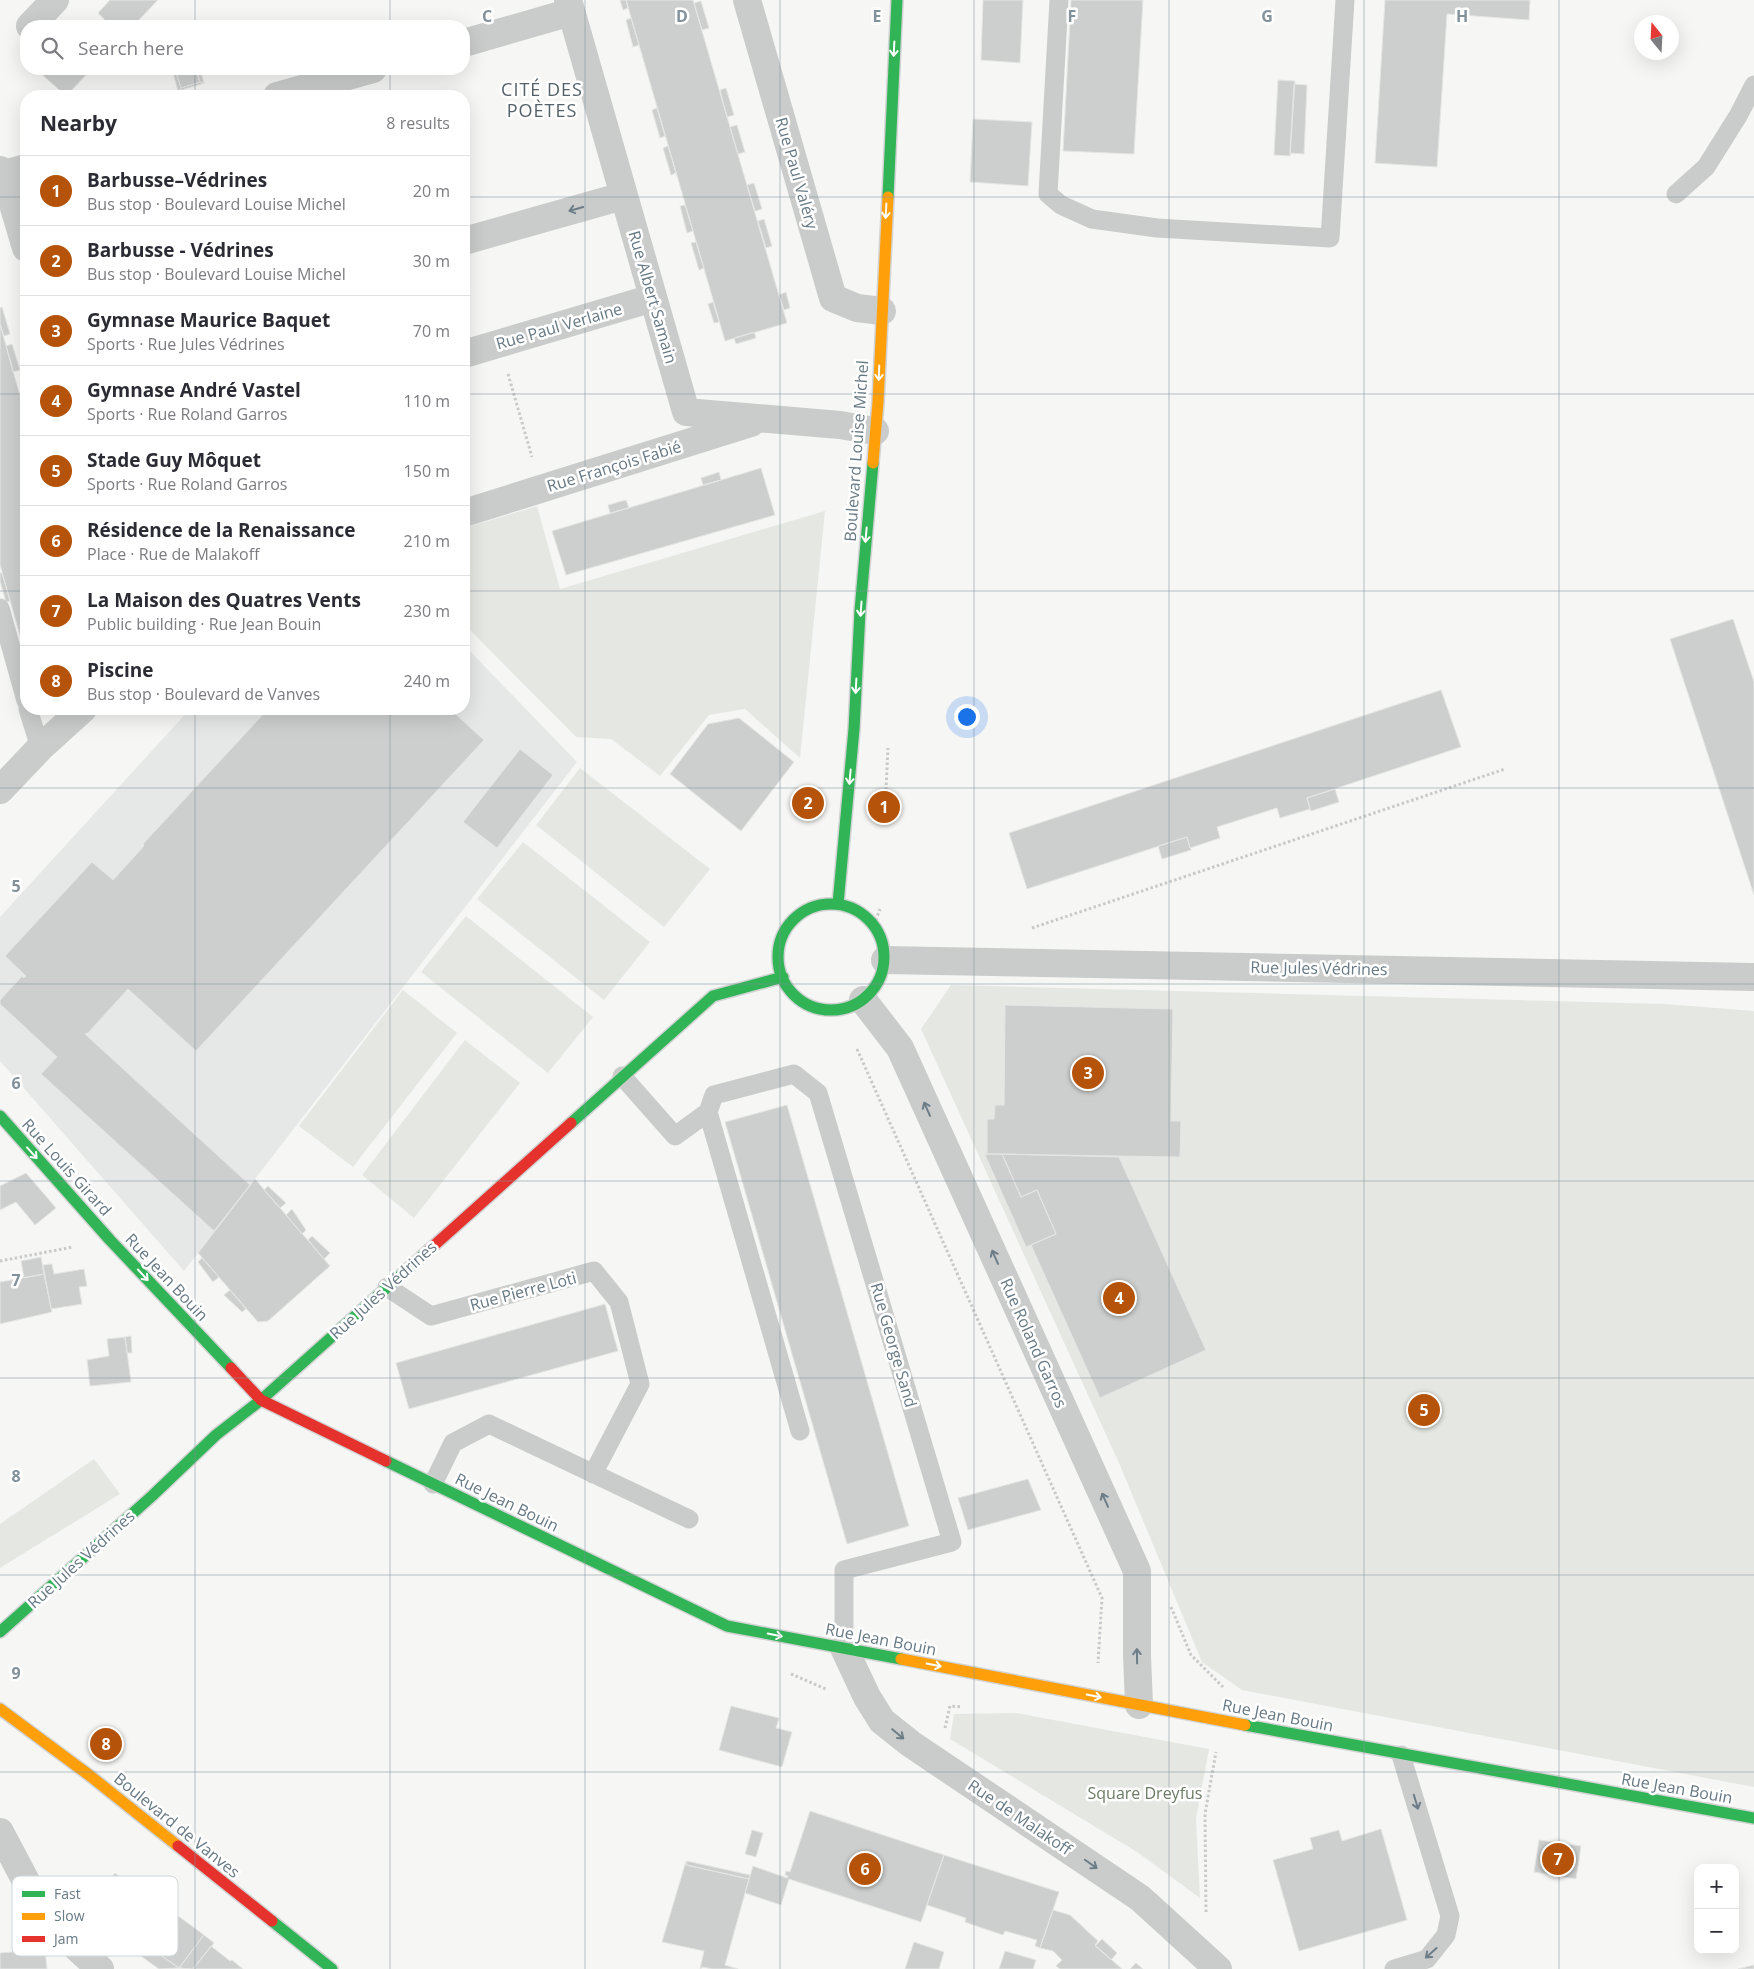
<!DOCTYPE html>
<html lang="en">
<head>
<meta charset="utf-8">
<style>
	:root { --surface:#fff; --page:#f7f7f7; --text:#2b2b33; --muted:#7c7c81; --line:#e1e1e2; --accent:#b45309 }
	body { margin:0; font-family:"Open Sans",sans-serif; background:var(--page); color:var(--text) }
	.controls { position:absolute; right:15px; bottom:15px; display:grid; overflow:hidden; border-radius:10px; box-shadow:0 5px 20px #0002 }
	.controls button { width:45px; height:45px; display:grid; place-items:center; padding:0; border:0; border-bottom:1px solid var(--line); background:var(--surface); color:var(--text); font:25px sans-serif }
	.compass { position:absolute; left:1634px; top:15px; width:45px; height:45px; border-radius:50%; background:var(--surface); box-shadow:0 5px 20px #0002; rotate:342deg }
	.you { position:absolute; left:966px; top:716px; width:18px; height:18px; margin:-12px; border:4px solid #fff; border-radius:50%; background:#1a73e8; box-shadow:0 0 0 8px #1a73e833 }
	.badge { display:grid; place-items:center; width:32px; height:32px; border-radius:50%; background:var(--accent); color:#fff; font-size:16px; font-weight:700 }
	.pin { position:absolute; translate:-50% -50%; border:2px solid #fff; box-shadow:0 1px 5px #0006 }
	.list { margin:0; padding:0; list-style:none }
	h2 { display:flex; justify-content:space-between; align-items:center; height:65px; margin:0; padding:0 20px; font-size:21px }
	h2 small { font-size:16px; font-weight:400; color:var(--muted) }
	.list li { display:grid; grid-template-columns:32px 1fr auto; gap:15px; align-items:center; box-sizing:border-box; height:70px; padding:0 20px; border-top:1px solid var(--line) }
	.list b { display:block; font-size:19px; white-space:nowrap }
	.list p { margin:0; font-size:16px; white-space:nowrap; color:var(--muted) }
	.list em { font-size:16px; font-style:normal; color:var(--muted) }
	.icon { flex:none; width:28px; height:28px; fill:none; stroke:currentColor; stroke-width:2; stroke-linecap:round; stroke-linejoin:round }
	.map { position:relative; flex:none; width:1754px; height:1969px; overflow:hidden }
	.search { position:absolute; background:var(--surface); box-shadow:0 5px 20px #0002; left:20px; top:20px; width:450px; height:55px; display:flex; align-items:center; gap:12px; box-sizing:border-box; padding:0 18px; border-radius:20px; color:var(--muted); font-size:19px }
	.panel { position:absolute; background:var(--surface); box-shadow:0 5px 20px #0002; left:20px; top:90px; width:450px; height:625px; border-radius:20px }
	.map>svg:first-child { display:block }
	.built { fill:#e6e7e7 }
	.green { fill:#e5e8e2 }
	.building { fill:#cdcfcf; stroke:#e5e5e4 }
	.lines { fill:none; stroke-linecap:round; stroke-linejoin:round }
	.fast-casing { stroke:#d2d3d4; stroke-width:14 }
	.slow-casing { stroke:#d2d3d4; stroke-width:14 }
	.jam-casing { stroke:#d2d3d4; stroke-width:14 }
	.path { stroke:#c8c9ca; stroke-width:3; stroke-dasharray:2.5 2.5; stroke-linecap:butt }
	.lane { stroke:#cacccc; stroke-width:19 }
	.street { stroke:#cacccc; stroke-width:28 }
	.fast { stroke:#30b455; stroke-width:11 }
	.slow { stroke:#ff9f0a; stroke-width:11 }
	.jam { stroke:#e5322d; stroke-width:11 }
	.oneway { stroke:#fff }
	.oneway2 { stroke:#6c7d88 }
	.grid { fill:none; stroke:#82919a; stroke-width:1; stroke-opacity:0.55 }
	.labels { text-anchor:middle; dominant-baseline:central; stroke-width:5; stroke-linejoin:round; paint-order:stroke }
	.street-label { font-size:16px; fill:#677984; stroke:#fff }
	.park-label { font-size:16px; fill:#6b7b65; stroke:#fff }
	.neighbourhood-label { font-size:18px; letter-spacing:1px; fill:#546169; stroke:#fff }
	.key { fill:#fff; stroke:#d1d7da; stroke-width:1 }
	.key-label { font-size:14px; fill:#677984 }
	.grid-label { font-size:16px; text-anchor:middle; font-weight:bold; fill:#82919a; stroke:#fff; stroke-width:5; stroke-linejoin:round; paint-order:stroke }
</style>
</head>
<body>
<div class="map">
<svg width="1754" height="1969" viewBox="0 0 1754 1969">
	<rect width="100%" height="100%" fill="#f6f6f5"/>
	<path class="built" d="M464,645L577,762L184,1271L0,1061V917L190,709H464Z"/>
	<path class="green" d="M537,506L560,589L825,511L800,758L745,709L709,715L660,776L611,739L576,737L464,624V528Z
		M580,768L710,869L664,927L536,825Z
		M523,842L650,942L604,1000L477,899Z
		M466,916L593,1017L548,1073L421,972Z
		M951,985L1665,1004L1754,1011V1787L1242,1690L1202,1662L1119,1463L921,1029Z
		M403,990L457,1033L353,1167L299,1126Z
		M465,1040L520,1083L414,1218L362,1175Z
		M94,1459L120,1494L0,1568V1524Z
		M1016,1713L1209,1749L1196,1819L1200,1898L1137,1852L950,1739L954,1714Z"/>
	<path class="building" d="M110,0H158L133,26H109L110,25L98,13Z
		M620,0H626L628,8L623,10Z
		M626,0H693L787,323L725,341Z
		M983,0H1023L1020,63L981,60Z
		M1071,0H1143L1134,154L1063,151Z
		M1385,0H1530L1529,20L1447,14L1437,167L1375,163Z
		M701,1L709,28L702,30L694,3Z
		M631,18L639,45L633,47L626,20Z
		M40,69H92L66,96L38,71Z
		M172,69H175L181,88L178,91Z
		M175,69H196L200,82L181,88Z
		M196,69H200L204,83L200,82Z
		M1278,80L1295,81L1290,156L1274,155Z
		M200,82L204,83L178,91L181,88Z
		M1294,84L1307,85L1304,154L1290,153Z
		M726,88L734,115L727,117L720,90Z
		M657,108L665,136L660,138L652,110Z
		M973,119L1032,122L1028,186L970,182Z
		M737,125L745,152L738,154L730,127Z
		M668,146L676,173L671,175L663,148Z
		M754,183L762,209L755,211L747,185Z
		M685,205L693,231L687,233L680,206Z
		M764,219L772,246L766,248L758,221Z
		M696,242L704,268L699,270L691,243Z
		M786,292L790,308L784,310L779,295Z
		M713,302L719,322L714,323L708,304Z
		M2,307L10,334L4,336L0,324V308Z
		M0,324L26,417V657L0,565Z
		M754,332L756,338L736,344L734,338Z
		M12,344L20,370L13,372L6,346Z
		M761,468L775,515L566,575L552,531Z
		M719,472L721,480L703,485L701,478Z
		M626,500L629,508L610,513L608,505Z
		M0,573H2L10,601L6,602L0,581Z
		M1733,619L1754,682V895L1670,639Z
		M24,647L26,663L23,664L19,649Z
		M1441,690L1461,747L1307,798L1310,809L1280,818L1277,808L1217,827L1220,838L1190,848L1187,837L1027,889L1009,833Z
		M268,709H450L484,740L196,1051L128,989L88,1033L85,1034L250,1185L214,1231L41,1074L57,1057L0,1004V1000L22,976L24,978L26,976L5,956L92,862L113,880L144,846L143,844Z
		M739,718L794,762L741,831L670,774L708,724Z
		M520,749L553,775L497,848L463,822Z
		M1335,789L1339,802L1311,811L1307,798Z
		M1187,837L1191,850L1162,859L1158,846Z
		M1005,1005L1173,1009L1171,1121H1181L1180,1157L987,1154V1119H994L995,1105H1004Z
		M787,1105L909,1526L847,1544L725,1122Z
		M987,1154H1002L1021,1197L1037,1190L1056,1234L1026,1247L985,1155Z
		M1002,1154L1119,1157L1206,1350L1100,1398L1031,1245L1056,1234L1037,1190L1021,1197Z
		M26,1173L56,1208L35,1225L16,1202L0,1210V1186Z
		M255,1179L330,1266L268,1321L258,1322L198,1253Z
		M268,1186L286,1203L280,1208L264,1190Z
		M292,1209L306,1230L302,1234L286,1215Z
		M312,1236L330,1253L324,1259L308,1240Z
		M41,1257L44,1274L24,1278L21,1261Z
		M202,1258L219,1277L213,1282L198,1262Z
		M52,1264L54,1274L84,1269L87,1286L79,1287L82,1304L51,1309L43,1265Z
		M44,1274L52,1312L0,1324V1282Z
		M230,1290L246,1309L242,1312L224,1295Z
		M605,1304L618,1351L409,1409L396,1363Z
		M131,1336L132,1353H127L125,1337Z
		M125,1337L131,1382L90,1386L87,1360L109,1356L107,1339Z
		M1028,1479L1041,1510L968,1530L958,1498Z
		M731,1706L779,1718L776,1728L792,1732L782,1767L719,1750Z
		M810,1811L944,1855L921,1922L789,1879L781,1905L745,1893L753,1866L787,1878L788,1876L785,1875L786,1871L790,1872Z
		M1381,1829L1407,1920L1299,1951L1273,1860L1313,1849L1310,1838L1339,1830L1342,1841Z
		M752,1830L763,1833L756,1857L745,1854Z
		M1539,1840L1581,1846L1576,1879L1534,1872Z
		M944,1855L1059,1892L1040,1948L1035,1946L1037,1940L1005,1931L1003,1935L982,1928L965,1922L966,1918L927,1905Z
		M686,1861V1865L749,1879L725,1965L738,1969H712L703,1967L700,1969L704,1951L662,1942Z
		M687,1861L750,1875L749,1879L686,1865Z
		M115,1873L152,1902L150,1904L164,1914L146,1938L132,1927L131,1929L94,1900Z
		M170,1910L204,1935L179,1968L145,1944Z
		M1053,1910L1070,1915L1098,1941L1095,1945L1122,1969H1060L1056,1966L1062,1960L1053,1951L1040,1948Z
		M204,1935L214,1943L193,1969L179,1968Z
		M1102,1939L1117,1953L1111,1960L1095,1946Z
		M914,1942L944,1952L939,1969H905Z
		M145,1944L179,1968L159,1969L138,1954Z
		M211,1946L230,1961L232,1960L243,1969H193Z
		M45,1949L47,1969H0V1953Z
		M1005,1951L1036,1960L1033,1969H999Z
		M1136,1963L1143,1969H1130Z
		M1754,1965V1969H1738Z"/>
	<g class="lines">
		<g class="fast-casing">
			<path id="fast" d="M888,197L897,0
				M838,904L854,729L860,611L873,463
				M778 957a53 53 0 1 1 106 0a53 53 0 1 1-106 0Z
				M0,1116L110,1240L231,1368
				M571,1123L713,996L783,977
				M386,1461L727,1626L901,1659
				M0,1632L152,1496L216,1435L261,1400L429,1250
				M1245,1725L1754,1818
				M272,1921L332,1969"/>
		</g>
		<g class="slow-casing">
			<path id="slow" d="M873,463L878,402L888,197
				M901,1659L1245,1725
				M0,1709L89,1775L178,1846"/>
		</g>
		<g class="jam-casing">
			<path id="jam" d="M429,1250L571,1123
				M231,1368L261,1400L386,1461
				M178,1846L272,1921"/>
		</g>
		<path class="path" d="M508,374L532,457
			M886,790L888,748
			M874,925L880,909
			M1032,928L1505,769
			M857,1049L1102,1598L1098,1663
			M0,1261L73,1247
			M1171,1607L1191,1655L1223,1687
			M791,1674L826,1689
			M945,1728L950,1706L962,1707
			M1206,1912L1205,1814L1216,1752"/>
		<path class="lane" d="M1059,0L1048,194L1061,205L1092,219L1157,228L1330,238L1345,0
			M1676,194L1706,167L1738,116L1754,85
			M0,608L26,701
			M28,709L40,748
			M622,1076L675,1136L708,1112L714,1095L794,1074L818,1093L952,1542L844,1570V1648
			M708,1112L800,1431
			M387,1287L431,1316L594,1271L619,1302L640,1384L593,1474
			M433,1484L453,1443L489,1424L689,1519
			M1394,1969L1427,1959L1446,1935L1450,1916L1401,1755"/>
		<path class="street" d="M568,0L686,412L840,425L875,431
			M747,0L833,298L857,308L882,311
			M30,26L55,0
			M464,43L571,12
			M277,96L373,69
			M0,170L4,174L26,248
			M4,174L26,168
			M464,241L623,196
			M464,354L653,298
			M464,513L751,423
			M0,790L40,748L83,709
			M885,960L1754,977
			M863,1000L900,1048L1137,1571V1655L1139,1705
			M844,1648L867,1697L882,1721L911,1744L1140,1898L1218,1969
			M0,1832L46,1919L100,1969"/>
		<use href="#fast" class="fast"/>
		<use href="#slow" class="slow"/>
		<use href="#jam" class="jam"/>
	</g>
	<defs><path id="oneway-shaft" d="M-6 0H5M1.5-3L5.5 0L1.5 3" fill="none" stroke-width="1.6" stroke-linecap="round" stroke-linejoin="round" transform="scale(1.25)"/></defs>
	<g class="oneway">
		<use href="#oneway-shaft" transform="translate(894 49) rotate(93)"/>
		<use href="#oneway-shaft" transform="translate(886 211) rotate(93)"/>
		<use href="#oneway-shaft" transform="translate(879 373) rotate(92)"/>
		<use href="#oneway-shaft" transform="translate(866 535) rotate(95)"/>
		<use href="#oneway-shaft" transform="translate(861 609) rotate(94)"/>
		<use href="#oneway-shaft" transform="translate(856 686) rotate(93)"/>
		<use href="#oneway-shaft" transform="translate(850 777) rotate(95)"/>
		<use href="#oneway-shaft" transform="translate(32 1153) rotate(48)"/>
		<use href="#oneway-shaft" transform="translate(143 1275) rotate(47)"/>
		<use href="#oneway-shaft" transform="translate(775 1635) rotate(11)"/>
		<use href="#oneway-shaft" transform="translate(934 1665) rotate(11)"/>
		<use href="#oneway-shaft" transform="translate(1094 1696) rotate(12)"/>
	</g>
	<g class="oneway2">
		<use href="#oneway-shaft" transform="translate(576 209) rotate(164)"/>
		<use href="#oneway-shaft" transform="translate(927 1109) rotate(-114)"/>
		<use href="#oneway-shaft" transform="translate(995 1257) rotate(-114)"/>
		<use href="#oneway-shaft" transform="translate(1105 1500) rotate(-114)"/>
		<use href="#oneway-shaft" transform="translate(1137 1656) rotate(-91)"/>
		<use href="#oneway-shaft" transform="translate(898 1734) rotate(40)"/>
		<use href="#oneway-shaft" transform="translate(1416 1802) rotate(73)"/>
		<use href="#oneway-shaft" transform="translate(1091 1864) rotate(35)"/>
		<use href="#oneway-shaft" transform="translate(1431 1953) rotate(138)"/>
	</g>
	<path class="grid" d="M195,0V26M390,0V26M585,0V1969M780,0V1969M974,0V1969M1169,0V1969M1364,0V1969M1559,0V1969M195,69V96M390,69V96M0,197H26M464,197H1754M0,394H26M464,394H1754M0,591H26M464,591H1754M195,709V1969M390,709V1969M0,788H1754M0,984H1754M0,1181H1754M0,1378H1754M0,1575H1754M0,1772H1754"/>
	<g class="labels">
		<g class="street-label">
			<text transform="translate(797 173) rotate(74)">Rue Paul Valéry</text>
			<text transform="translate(653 297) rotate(74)">Rue Albert Samain</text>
			<text transform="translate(559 326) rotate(-16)">Rue Paul Verlaine</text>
			<text transform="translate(856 451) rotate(-86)">Boulevard Louise Michel</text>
			<text transform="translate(614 466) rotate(-17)">Rue François Fabié</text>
			<text transform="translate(1319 968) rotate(1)">Rue Jules Védrines</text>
			<text transform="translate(67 1167) rotate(48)">Rue Louis Girard</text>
			<text transform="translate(167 1277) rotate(47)">Rue Jean Bouin</text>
			<text transform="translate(383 1290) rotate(-42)">Rue Jules Védrines</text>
			<text transform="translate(523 1291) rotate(-15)">Rue Pierre Loti</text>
			<text transform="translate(1034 1343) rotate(66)">Rue Roland Garros</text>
			<text transform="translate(894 1345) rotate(74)">Rue George Sand</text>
			<text transform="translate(507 1502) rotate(26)">Rue Jean Bouin</text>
			<text transform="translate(81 1559) rotate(-42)">Rue Jules Védrines</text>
			<text transform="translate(881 1639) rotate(11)">Rue Jean Bouin</text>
			<text transform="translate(1278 1715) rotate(11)">Rue Jean Bouin</text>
			<text transform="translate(1677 1788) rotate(10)">Rue Jean Bouin</text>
			<text transform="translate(1020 1817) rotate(34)">Rue de Malakoff</text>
			<text transform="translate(177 1825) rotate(39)">Boulevard de Vanves</text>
		</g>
		<g class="park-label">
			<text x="1145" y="1793">Square Dreyfus</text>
		</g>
		<g class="neighbourhood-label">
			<text x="542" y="89">CITÉ DES<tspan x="542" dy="21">POÈTES</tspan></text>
		</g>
	</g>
	<rect x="12" y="1876" width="166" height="80" rx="8" class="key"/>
	<rect x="22" y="1891" width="23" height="6" fill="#30b455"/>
	<rect x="22" y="1913" width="23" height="7" fill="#ff9f0a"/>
	<rect x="22" y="1936" width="23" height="6" fill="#e5322d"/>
	<g class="key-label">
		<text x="54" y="1899">Fast</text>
		<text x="54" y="1921">Slow</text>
		<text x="54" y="1944">Jam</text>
	</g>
	<g class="grid-label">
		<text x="487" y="22">C</text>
		<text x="682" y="22">D</text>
		<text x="877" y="22">E</text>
		<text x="1072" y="22">F</text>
		<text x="1267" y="22">G</text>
		<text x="1462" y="22">H</text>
		<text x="16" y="892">5</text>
		<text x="16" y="1089">6</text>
		<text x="16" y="1286">7</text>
		<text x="16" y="1482">8</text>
		<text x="16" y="1679">9</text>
	</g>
</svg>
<div class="controls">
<button>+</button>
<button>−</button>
</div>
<svg class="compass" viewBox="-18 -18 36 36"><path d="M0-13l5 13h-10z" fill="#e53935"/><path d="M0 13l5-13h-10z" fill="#7c7c81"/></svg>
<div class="you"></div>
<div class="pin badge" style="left:884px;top:807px">1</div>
<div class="pin badge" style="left:808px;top:803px">2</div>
<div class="pin badge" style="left:1088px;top:1073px">3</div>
<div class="pin badge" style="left:1119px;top:1298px">4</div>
<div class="pin badge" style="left:1424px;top:1410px">5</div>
<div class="pin badge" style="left:865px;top:1869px">6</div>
<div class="pin badge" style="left:1558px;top:1859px">7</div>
<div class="pin badge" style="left:106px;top:1744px">8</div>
<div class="search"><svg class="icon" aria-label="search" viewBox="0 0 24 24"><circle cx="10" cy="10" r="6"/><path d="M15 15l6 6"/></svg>Search here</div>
<section class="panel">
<h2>Nearby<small>8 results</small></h2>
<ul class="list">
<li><span class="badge">1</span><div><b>Barbusse–Védrines</b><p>Bus stop · Boulevard Louise Michel</p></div><em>20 m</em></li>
<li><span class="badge">2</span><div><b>Barbusse - Védrines</b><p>Bus stop · Boulevard Louise Michel</p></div><em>30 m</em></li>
<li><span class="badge">3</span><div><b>Gymnase Maurice Baquet</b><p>Sports · Rue Jules Védrines</p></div><em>70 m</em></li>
<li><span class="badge">4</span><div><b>Gymnase André Vastel</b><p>Sports · Rue Roland Garros</p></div><em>110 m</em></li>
<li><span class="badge">5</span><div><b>Stade Guy Môquet</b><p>Sports · Rue Roland Garros</p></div><em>150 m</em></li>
<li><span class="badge">6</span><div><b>Résidence de la Renaissance</b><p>Place · Rue de Malakoff</p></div><em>210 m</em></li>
<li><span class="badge">7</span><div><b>La Maison des Quatres Vents</b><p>Public building · Rue Jean Bouin</p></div><em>230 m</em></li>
<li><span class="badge">8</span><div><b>Piscine</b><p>Bus stop · Boulevard de Vanves</p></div><em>240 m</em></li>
</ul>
</section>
</div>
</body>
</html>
